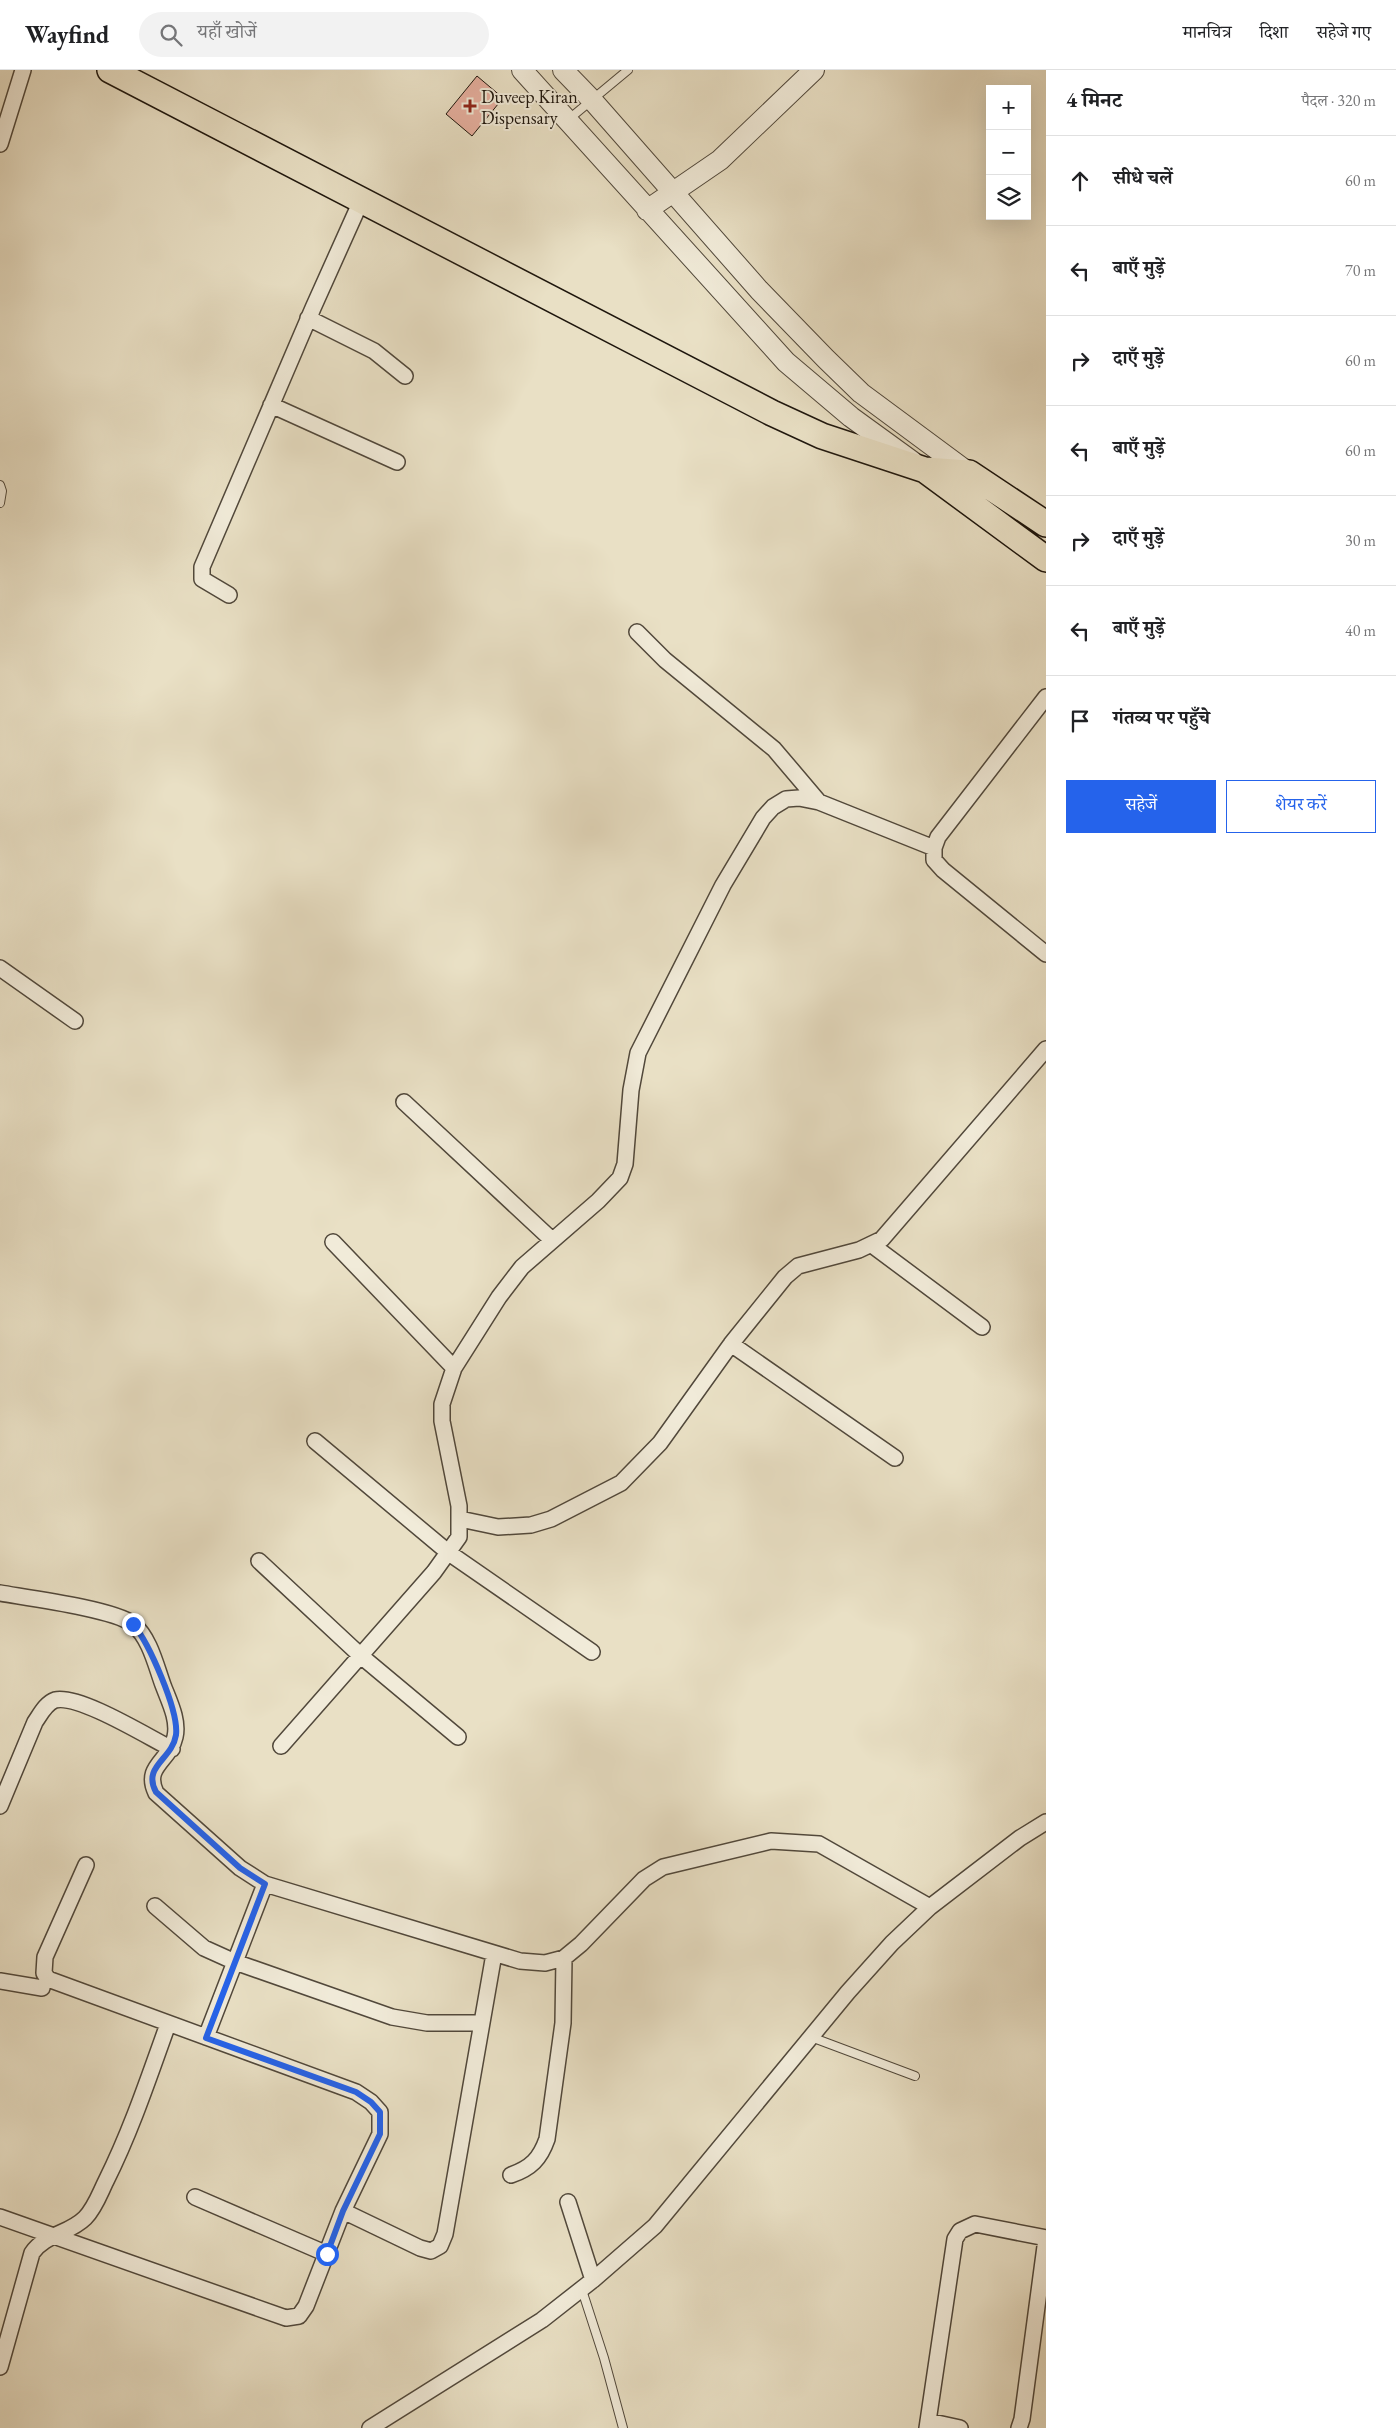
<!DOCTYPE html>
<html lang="hi">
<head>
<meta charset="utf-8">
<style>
	:root { --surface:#fff; --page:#f2f2f2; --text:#202124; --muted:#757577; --line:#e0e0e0; --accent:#2563eb }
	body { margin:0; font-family:"EB Garamond","Noto Serif Devanagari",serif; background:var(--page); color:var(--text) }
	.controls { position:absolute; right:15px; top:15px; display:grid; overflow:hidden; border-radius:0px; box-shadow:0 5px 20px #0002 }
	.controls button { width:45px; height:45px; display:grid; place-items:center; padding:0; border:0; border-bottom:1px solid var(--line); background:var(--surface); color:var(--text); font:25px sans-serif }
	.stop { position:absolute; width:15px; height:15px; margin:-11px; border:4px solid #2563eb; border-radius:50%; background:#fff }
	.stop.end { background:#2563eb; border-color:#fff; box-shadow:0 1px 5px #0008 }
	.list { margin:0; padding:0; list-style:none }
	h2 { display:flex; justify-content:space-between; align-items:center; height:65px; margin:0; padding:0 20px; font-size:21px }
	h2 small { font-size:16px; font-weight:400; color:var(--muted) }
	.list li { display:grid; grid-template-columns:32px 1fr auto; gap:15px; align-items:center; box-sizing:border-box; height:90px; padding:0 20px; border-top:1px solid var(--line) }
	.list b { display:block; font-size:19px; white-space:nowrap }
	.list em { font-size:16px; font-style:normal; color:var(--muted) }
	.actions { display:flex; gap:10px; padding:15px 20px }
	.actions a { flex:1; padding:11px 0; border:1px solid var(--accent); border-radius:0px; text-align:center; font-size:18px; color:var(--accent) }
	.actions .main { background:var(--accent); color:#fff }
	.icon { flex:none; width:28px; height:28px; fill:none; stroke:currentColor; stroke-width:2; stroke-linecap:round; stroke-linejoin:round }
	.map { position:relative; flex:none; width:1046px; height:2358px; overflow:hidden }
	header { display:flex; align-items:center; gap:30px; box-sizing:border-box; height:70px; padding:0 25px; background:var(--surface); border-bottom:1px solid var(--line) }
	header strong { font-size:24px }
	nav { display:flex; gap:28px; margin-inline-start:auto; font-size:18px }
	.search { width:350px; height:45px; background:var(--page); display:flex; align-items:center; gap:12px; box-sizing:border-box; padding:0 18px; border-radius:28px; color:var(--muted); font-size:19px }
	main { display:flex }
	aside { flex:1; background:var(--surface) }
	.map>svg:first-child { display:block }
	.building { fill:#e7b0a0; stroke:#1e160d }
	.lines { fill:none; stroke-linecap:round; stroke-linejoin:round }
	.service-casing { stroke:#51483b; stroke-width:10 }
	.minor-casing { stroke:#51483b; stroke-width:18 }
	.tertiary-casing { stroke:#51483b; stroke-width:22 }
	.primary-casing { stroke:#1e160d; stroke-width:28 }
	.service { stroke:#f1ebd9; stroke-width:8 }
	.minor { stroke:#f1ebd9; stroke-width:15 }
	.tertiary { stroke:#f1ebd9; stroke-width:20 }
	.primary { stroke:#e9e0c5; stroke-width:25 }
	.route { stroke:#2563eb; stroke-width:6 }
	.poi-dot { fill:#8f2418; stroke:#f1ebd9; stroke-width:2 }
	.labels { text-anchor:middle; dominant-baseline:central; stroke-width:4; stroke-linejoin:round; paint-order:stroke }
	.poi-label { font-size:18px; fill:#1e160d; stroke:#f1ebd9; text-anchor:start }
</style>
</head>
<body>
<header>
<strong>Wayfind</strong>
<div class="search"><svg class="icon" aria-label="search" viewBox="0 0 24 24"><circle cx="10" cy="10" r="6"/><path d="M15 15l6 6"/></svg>यहाँ खोजें</div>
<nav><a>मानचित्र</a><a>दिशा</a><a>सहेजे गए</a></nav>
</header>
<main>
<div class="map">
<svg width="1046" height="2358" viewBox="0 0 1046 2358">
	<rect width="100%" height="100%" fill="#e9e0c5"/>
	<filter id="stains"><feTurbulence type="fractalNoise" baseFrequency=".004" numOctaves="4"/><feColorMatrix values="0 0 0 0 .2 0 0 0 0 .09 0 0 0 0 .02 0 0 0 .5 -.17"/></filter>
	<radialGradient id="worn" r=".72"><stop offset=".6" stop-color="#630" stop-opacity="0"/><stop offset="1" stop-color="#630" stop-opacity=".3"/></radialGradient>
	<path class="building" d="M477,6L503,28L472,66L446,44Z"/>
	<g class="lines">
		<g class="service-casing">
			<path id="service" d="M569,49L628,0
				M0,415L2,421L0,433
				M811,1967L915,2006
				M582,2220L604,2288L623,2358"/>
		</g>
		<g class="minor-casing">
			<path id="minor" d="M0,74L23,0
				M308,248L374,281L405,306
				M271,335L397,392
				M229,525L202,509V497L313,238L361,131
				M637,562L665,590L774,679L819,732
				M1046,627L938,767L934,778V790L943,800L1046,884
				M0,898L75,951
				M404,1032L552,1170
				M333,1172L454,1298
				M872,1175L982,1257
				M731,1274L895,1388
				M315,1371L449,1483L592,1582
				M460,1449L498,1457L531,1455L551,1449L621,1413L660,1373L731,1274L785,1207L798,1196L859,1180L882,1169L1046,979
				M259,1491L361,1586L458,1667
				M0,1523C29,1528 113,1539 133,1554C150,1568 156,1596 163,1615C169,1631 179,1650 175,1667C170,1691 143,1696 156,1723L240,1798L265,1814L520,1891L545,1893L564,1888L581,1874L644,1809L663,1797L771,1771L819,1774L930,1837
				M281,1676L434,1502L459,1467V1436L442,1351V1334L454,1298L499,1227L522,1197L598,1131L620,1108L625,1094L631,1020L638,983L723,815L763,748L773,737L786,729L799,728L819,732L934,778
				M0,1736L35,1652C40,1645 46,1633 55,1630C79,1624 148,1667 172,1679
				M155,1836L204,1878L235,1892L392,1947L427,1953H482
				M0,1911L42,1918
				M206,1967L265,1814
				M511,2105C531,2098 540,2089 547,2069L563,1953L564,1888
				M195,2127L327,2184
				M568,2132L593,2210
				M343,2141L420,2178L431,2181L440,2176L445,2164L494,1884
				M0,2147L286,2248L299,2246L306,2236L343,2141L380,2064V2042L371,2032L356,2022L48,1909L44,1903L45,1887L86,1795
				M0,2297L32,2183C45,2164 69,2164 85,2148C95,2138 100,2123 106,2111C131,2061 149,2007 168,1954
				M928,2351L960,2358
				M370,2358L542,2250L593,2210L655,2156L848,1922L892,1873L930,1837L1020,1768L1046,1752
				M927,2358L955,2169L960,2161L975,2154L1046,2168
				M1019,2358L1022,2349L1046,2169"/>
		</g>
		<g class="tertiary-casing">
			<path id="tertiary" d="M522,0L786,292L851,347L913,392
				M563,0L592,30L759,220L826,289L861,323L969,403
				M647,140L720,90L814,0"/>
		</g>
		<g class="primary-casing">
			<path id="primary" d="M110,0L772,343L822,366L925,400L969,403L1046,454
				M925,400L1046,489"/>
		</g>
		<use href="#service" class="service"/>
		<use href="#minor" class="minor"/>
		<use href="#tertiary" class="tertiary"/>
		<use href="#primary" class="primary"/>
	</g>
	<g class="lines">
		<path class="route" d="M133,1554C149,1573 179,1641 176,1665C172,1690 142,1696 156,1722L240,1798L265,1814L206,1968L356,2022L371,2032L380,2042V2064L343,2141L327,2184"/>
	</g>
	<path class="poi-dot" d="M467.5 28.5h5v5h5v5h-5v5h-5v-5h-5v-5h5z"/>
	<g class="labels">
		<g class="poi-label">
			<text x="481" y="26">Duveep Kiran<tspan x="481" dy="21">Dispensary</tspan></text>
		</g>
	</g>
	<rect width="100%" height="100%" filter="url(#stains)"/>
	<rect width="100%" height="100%" fill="url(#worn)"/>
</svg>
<div class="controls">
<button>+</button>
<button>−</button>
<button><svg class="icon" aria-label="layers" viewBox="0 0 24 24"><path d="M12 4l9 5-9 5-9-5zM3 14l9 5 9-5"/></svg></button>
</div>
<div class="stop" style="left:327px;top:2184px"></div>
<div class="stop end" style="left:133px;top:1554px"></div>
</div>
<aside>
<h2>4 मिनट<small>पैदल · 320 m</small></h2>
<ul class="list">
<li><svg class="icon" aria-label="ahead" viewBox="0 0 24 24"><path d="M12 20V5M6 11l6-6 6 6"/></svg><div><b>सीधे चलें</b></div><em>60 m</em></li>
<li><svg class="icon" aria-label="left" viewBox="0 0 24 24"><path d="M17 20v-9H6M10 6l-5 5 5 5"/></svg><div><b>बाएँ मुड़ें</b></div><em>70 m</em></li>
<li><svg class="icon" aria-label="right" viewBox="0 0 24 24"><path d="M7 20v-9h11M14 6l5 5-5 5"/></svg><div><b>दाएँ मुड़ें</b></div><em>60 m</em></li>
<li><svg class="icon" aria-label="left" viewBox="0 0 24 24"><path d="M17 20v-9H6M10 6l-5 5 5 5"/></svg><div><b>बाएँ मुड़ें</b></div><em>60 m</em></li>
<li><svg class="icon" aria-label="right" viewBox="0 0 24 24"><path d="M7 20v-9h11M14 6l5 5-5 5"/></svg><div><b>दाएँ मुड़ें</b></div><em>30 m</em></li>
<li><svg class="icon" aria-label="left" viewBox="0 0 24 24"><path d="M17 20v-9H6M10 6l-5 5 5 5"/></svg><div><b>बाएँ मुड़ें</b></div><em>40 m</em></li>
<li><svg class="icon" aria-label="arrive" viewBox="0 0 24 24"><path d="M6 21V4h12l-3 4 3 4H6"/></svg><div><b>गंतव्य पर पहुँचे</b></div></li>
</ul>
<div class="actions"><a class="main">सहेजें</a><a>शेयर करें</a></div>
</aside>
</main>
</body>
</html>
